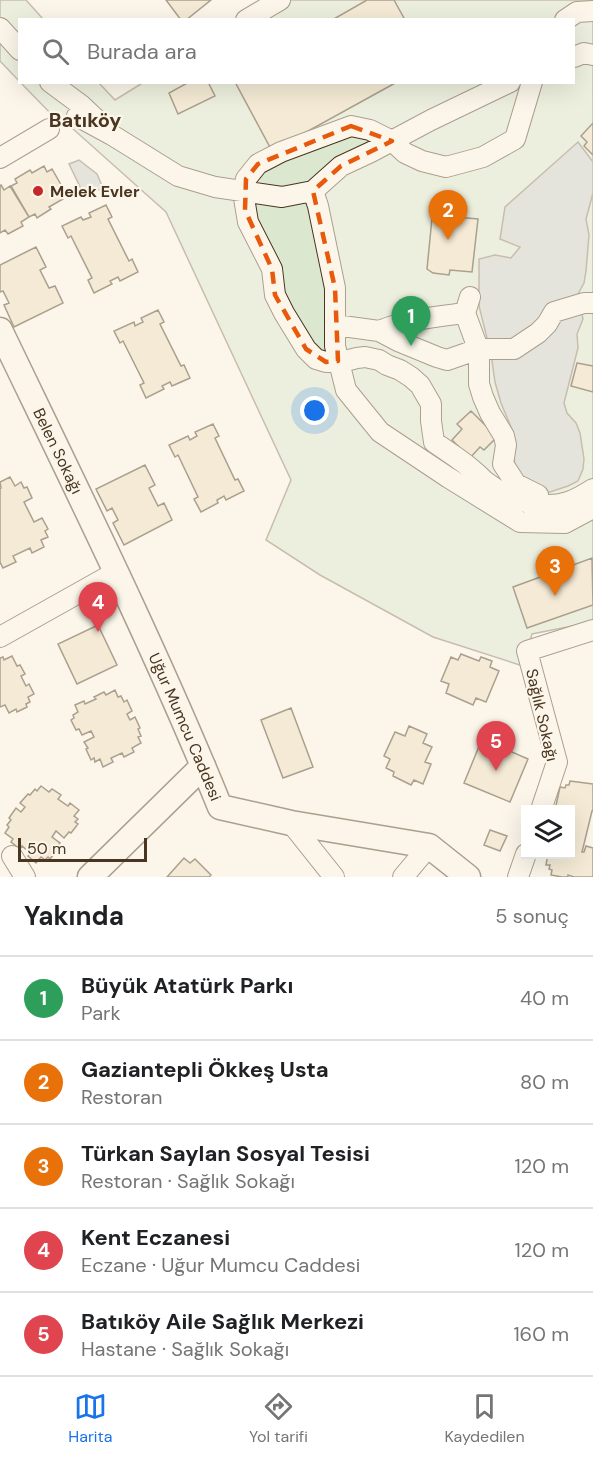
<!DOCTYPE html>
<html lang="tr">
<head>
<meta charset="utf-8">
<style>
	:root { --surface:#fff; --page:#f6f6f6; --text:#202124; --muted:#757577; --line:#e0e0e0; --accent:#1a73e8 }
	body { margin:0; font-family:"DM Sans",sans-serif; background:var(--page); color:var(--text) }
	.controls { position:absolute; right:18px; bottom:18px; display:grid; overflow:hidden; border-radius:0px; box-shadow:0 6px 24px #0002 }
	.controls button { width:54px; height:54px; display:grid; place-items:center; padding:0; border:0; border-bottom:2px solid var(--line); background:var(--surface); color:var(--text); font:30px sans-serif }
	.scale { position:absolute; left:18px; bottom:15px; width:129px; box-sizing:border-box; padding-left:6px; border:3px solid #4a3520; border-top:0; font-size:16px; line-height:21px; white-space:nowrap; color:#4a3520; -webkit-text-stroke:4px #fbf6e9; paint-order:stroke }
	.you { position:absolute; left:315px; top:411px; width:21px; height:21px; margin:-15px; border:4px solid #fff; border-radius:50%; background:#1a73e8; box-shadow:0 0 0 9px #1a73e833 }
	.badge { display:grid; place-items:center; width:39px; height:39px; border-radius:50%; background:var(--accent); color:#fff; font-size:20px; font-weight:700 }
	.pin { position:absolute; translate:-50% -50px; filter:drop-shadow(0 2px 3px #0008) }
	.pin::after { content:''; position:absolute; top:32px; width:21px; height:18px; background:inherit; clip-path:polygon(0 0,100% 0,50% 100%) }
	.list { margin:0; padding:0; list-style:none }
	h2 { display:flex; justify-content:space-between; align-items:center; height:78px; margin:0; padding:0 24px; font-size:26px }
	h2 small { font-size:20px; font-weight:400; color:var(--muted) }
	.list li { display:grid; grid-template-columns:39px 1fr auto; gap:18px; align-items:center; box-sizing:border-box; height:84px; padding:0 24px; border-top:2px solid var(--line) }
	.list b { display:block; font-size:22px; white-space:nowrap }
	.list p { margin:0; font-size:20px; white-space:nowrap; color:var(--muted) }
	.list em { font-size:20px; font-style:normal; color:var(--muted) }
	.icon { flex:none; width:33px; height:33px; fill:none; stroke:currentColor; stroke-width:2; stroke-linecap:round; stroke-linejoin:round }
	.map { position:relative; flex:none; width:593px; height:877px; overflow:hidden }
	.search { position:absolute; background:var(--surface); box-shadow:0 6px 24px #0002; left:18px; right:18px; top:18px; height:66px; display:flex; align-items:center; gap:15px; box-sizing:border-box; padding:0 21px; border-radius:0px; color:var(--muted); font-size:22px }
	.sheet { height:498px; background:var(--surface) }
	nav { display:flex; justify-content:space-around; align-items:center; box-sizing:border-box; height:84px; border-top:2px solid var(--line); background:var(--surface); font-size:16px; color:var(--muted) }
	nav a { display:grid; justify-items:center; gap:3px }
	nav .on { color:var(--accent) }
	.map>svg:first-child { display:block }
	.green { fill:#dce7d0; stroke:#887966; stroke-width:1.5 }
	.water { fill:#c9cecd; stroke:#887966; stroke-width:1.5 }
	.building { fill:#ecdcbc; stroke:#4a3520; stroke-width:1.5 }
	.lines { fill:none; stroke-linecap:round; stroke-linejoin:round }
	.minor-casing { stroke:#4a3520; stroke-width:22 }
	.major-casing { stroke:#4a3520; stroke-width:27 }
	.minor { stroke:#fbf6e9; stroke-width:20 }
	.major { stroke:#fbf6e9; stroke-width:24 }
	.marked { fill:none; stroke:#e8590c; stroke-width:4.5; stroke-dasharray:12 8; stroke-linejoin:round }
	.poi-dot { fill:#c62828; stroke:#fbf6e9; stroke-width:2 }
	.labels { text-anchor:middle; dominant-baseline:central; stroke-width:4.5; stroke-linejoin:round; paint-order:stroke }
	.poi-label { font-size:16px; font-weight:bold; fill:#4a3520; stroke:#fbf6e9; text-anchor:start }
	.street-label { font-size:16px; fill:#4a3520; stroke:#fbf6e9 }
	.quarter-label { font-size:20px; font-weight:bold; fill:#4a3520; stroke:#fbf6e9 }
</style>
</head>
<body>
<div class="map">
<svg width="593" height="877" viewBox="0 0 593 877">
	<rect width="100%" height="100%" fill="#fbf6e9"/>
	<path class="green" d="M0,0H26L43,19L20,20L19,81L0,61Z
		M284,0H593V622L532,634L523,666L433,637L320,575L266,540L291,480L166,212L72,128L56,119L21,83H99L115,100L144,82H574V20L251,19Z"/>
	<path class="water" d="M578,142L593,162V193L586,219L589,235L586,271L584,283L578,294L583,319L577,334L578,348L564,403L567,413L576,423L580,433L584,459L583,469L578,481L568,486L544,494L515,471L513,432L501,403L495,382L491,354L479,306V259L495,255L511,258L520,247L500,239L505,207Z
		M79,160L97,174L103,188L84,195L69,164Z"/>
	<path class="building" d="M166,0H211L186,20H181Z
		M367,0H394L405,20H332Z
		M189,82H208L215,96L178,114L169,93Z
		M235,82H397L272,151Z
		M593,123V155L584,146L587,142L581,136Z
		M44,166L47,172L52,169L64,190L59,193L63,199L49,207L51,209L37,218L35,214L29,217L11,186L17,183L15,179L30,170L32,173Z
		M1,185L4,190L10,186L29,217L21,222L23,226L8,234L5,230L0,233V186Z
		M106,205L112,217L108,219L129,261L132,259L138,272L120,281L118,277L110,281L112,284L94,293L88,280L92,278L71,236L68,238L62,226L81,217L83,220L91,217L89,213Z
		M433,208L457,211L456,217L478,219L472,272L450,270L449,275L433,273L427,269Z
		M36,247L46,267L40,270L49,288L55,286L63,303L14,327L4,305L9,303L3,291L0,292V265Z
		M158,310L164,322L160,324L181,366L184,365L190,378L172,386L170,382L162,386L164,389L146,398L140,385L144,383L123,341L120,343L114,331L134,322L135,326L143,322L141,318Z
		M577,363L593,366V392L571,386Z
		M471,411L497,437L484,450L480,447L470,458L452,440L462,429L457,424Z
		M213,424L219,436L215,438L235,480L238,479L244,491L226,500L224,496L217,500L218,503L201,512L194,499L198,497L178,455L175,457L169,445L188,436L190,440L197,436L195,432Z
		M145,465L155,485L149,488L158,506L164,503L172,520L124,545L113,523L118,520L112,508L107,511L96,489Z
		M10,477L15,486L21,482L24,488L27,487L32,498L24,502L34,522L42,518L48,529L45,531L48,537L41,540L44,547L32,553L30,548L13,556L16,562L3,568L0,562V489L1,488L0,482Z
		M592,558L593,605L527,628L513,587Z
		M98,625L117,665L77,684L58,644Z
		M461,654L479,661L481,657L492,661L490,667L499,671L486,702L476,698L473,705L446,693L449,684L441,681L451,657L458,660Z
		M12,656L17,666L20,665L25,674L21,676L26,686L29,684L34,694L28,697L30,702L26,704L27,707L17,712L16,709L9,713L5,705L0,707V658L3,657L4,660Z
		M115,690L118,697L121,696L124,702L127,700L132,711L127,714L130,720L135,717L140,728L138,729L141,736L138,737L141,743L132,748L134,752L124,757L122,753L111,758L113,762L103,767L100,759L95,762L94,758L91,760L86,749L88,748L84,742L94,737L91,731L82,735L79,729L76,730L71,720L74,718L73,715L78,712L75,705L84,701L85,704L96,699L94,697L104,692L106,695Z
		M291,708L313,767L283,778L261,720Z
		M409,726L427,734L423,743L432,747L425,762L431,764L423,784L414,780L411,785L393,776L394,772L386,768L390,759L384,756L395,732L405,736Z
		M482,739L528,759L510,802L464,783Z
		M570,781L593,784V811H592L582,852H584L586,846L593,848V877H574L568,875V877H562L551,875L552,870L549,869L550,865H546L548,854H570V810H555L560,787L565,788L566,785H569Z
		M41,786L49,792L52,789L61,795L58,799L68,806L70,803L79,810L74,816L78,819L75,822L78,824L71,833L69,832L64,838L56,831L52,837L60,843L55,849L57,850L50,859L48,857L45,860L41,857L36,863L28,856L30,853L22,846L20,849L11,842L13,839L5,833L9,827L7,825L11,820L9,818L16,808L21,812L25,807L20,803L28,794L30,795L35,789L37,791Z
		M490,830L507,836L500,851L484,845Z
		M184,858L190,863L195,859L211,875L209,877H167Z"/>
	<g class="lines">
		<g class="minor-casing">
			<path id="minor" d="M246,20L280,0
				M565,20L577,12L593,11
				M0,28L20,50
				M574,57L584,53L593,55
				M50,82L81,105L97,120
				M532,82L515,139L483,157L446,167L422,161L405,153L392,141L370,130L351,126L281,152L258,164L246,179L243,192L248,222L272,269L275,295L284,313L306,349L316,359L326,362L345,361L357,358L365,357L379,360L387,365L400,370L411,377L420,385L431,404V421L434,442C448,452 463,461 475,472C479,475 482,479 486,482C508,499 541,511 568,502C577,499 585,494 593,489
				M77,116L112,135L178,176L215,187L282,197L313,191L341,166L371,152L431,120L510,82
				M0,158L49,129
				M313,191L318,206L335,288V346L346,390L380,432L449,478L520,522L565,523L593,508
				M470,297L465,313L479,351V384L483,397L490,413L504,436L506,445L503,464L516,484L538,495
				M335,325L379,331L398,341L437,357L447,360L470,352L484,349H514L538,333L547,324L554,312L584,303H593
				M379,331C409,319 434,317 465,313
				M0,637L116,572
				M541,810L557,762L527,651L593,630
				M291,823L334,877
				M12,856L25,877
				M403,877L429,846
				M518,877L526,854"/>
		</g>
		<g class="major-casing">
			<g id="major">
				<path id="s1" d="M0,330C76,488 154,645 220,807L291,823L429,846L468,877"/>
				<path d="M90,877L203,766"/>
			</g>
		</g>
		<use href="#minor" class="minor"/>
		<use href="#major" class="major"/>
	</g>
	<path d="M0 0H593V877H0ZM351,126L392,141L341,166L313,191L335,288L338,361L326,362L306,349L275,295L272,269L245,210L246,179L258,164Z" fill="#fbf6e9" fill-opacity=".55" fill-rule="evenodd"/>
	<path class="marked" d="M351,126L392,141L341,166L313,191L335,288L338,361L326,362L306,349L275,295L272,269L245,210L246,179L258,164Z"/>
	<circle class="poi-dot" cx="38" cy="191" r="6"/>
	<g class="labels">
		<g class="poi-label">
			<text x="50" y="191">Melek Evler</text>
		</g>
		<g class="street-label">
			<text stroke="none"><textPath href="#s1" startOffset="134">Belen Sokağı</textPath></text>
			<text transform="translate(542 715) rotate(77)">Sağlık Sokağı</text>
			<text stroke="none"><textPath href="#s1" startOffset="438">Uğur Mumcu Caddesi</textPath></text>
		</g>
		<g class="quarter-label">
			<text x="85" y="120">Batıköy</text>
		</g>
	</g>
</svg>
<div class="controls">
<button><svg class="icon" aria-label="layers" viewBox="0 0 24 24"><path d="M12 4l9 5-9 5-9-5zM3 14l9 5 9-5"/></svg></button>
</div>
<div class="scale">50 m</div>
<div class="you"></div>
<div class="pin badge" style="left:411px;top:346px;background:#2e9e5b">1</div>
<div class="pin badge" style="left:448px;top:240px;background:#e8710a">2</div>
<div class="pin badge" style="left:555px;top:596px;background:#e8710a">3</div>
<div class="pin badge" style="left:98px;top:632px;background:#e0444e">4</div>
<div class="pin badge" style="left:496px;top:771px;background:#e0444e">5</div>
<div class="search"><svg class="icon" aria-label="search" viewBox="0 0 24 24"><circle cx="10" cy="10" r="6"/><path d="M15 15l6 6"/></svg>Burada ara</div>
</div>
<section class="sheet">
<h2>Yakında<small>5 sonuç</small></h2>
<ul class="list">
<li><span class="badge" style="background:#2e9e5b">1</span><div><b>Büyük Atatürk Parkı</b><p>Park</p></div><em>40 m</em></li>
<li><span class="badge" style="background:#e8710a">2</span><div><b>Gaziantepli Ökkeş Usta</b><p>Restoran</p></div><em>80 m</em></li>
<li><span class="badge" style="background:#e8710a">3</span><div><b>Türkan Saylan Sosyal Tesisi</b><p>Restoran · Sağlık Sokağı</p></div><em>120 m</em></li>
<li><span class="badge" style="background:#e0444e">4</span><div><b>Kent Eczanesi</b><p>Eczane · Uğur Mumcu Caddesi</p></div><em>120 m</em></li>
<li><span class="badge" style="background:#e0444e">5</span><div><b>Batıköy Aile Sağlık Merkezi</b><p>Hastane · Sağlık Sokağı</p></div><em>160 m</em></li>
</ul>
</section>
<nav>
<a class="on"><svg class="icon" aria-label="map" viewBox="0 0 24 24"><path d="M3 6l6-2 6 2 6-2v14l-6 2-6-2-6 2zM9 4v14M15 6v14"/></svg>Harita</a>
<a><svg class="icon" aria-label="directions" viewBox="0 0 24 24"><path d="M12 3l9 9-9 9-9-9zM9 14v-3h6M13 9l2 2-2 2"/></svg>Yol tarifi</a>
<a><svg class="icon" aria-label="saved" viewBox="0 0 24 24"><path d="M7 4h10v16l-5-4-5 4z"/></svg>Kaydedilen</a>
</nav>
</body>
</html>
